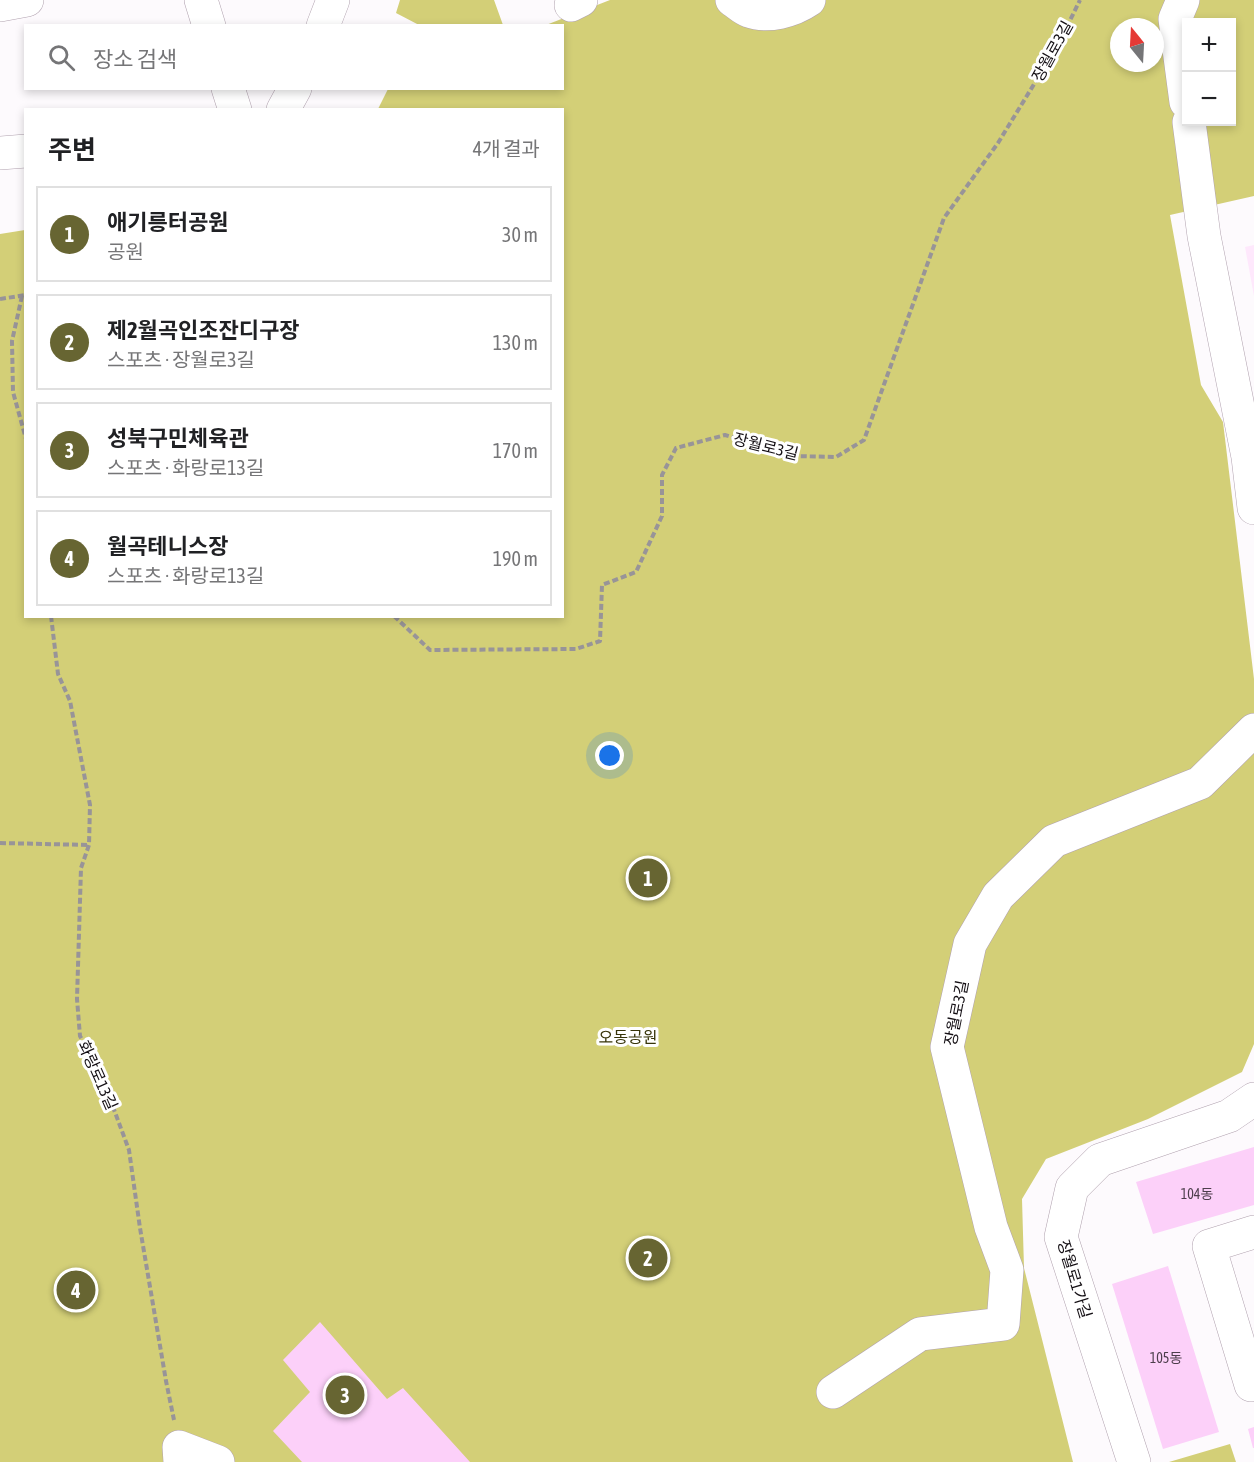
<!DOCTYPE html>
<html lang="ko">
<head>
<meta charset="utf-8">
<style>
	:root { --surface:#fff; --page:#f2f2f2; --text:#202124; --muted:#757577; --line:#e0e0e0; --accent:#676532 }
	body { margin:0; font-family:"Asap Condensed","Noto Sans KR",sans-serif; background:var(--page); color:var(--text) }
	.controls { position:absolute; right:18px; top:18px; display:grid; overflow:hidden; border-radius:0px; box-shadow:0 3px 9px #0003 }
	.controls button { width:54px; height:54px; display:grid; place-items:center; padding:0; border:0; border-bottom:2px solid var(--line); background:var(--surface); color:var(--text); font:30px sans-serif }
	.compass { position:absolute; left:1110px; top:18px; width:54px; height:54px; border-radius:50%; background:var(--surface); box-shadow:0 3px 9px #0003; rotate:342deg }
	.you { position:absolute; left:610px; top:756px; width:21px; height:21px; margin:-15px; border:4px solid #fff; border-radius:50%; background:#1a73e8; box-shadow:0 0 0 9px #1a73e833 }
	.badge { display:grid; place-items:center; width:39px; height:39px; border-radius:50%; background:var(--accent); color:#fff; font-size:20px; font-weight:700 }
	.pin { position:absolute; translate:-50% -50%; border:3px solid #fff; box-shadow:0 2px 6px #0006 }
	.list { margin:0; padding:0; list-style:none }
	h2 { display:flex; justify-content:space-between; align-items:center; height:78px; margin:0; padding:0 24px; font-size:26px }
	h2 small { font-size:20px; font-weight:400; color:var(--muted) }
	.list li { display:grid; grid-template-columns:39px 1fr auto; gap:18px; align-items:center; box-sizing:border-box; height:96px; margin:0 12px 12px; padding:0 12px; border:2px solid var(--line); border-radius:0px }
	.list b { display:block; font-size:22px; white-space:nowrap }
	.list p { margin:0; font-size:20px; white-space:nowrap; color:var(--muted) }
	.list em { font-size:20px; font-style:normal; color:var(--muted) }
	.icon { flex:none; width:33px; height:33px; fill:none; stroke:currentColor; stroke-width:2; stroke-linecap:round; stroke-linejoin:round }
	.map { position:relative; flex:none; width:1254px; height:1462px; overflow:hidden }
	.search { position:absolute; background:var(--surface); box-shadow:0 3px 9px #0003; left:24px; top:24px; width:540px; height:66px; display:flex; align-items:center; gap:15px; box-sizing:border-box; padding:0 21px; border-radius:0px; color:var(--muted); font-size:22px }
	.panel { position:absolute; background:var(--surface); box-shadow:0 3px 9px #0003; left:24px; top:108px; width:540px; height:510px; border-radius:0px }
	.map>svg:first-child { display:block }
	.built { fill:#fee8fc }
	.green { fill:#d3cf77; fill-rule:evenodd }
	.building { fill:#fcd0f9 }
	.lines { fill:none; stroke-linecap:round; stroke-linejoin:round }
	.minor-casing { stroke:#b1a2af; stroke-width:34 }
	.path { stroke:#989498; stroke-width:4; stroke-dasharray:6 3; stroke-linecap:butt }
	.minor { stroke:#fff; stroke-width:33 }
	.labels { text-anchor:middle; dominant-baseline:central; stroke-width:6; stroke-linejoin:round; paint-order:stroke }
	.number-label { font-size:14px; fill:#4d3e4c }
	.street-label { font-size:16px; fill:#130e13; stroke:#fff }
	.park-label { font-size:16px; fill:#373409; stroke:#fff }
</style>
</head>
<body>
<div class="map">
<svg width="1254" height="1462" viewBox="0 0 1254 1462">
	<rect width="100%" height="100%" fill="#fdfafd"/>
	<path class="built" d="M1254,245V296L1245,247Z"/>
	<path class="green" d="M400,0H494L503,25H419L396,13Z
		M610,0H1254V196L1170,215L1201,385L1223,422L1254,679V1044L1242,1072L1148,1119L1046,1159L1022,1199L1024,1268L1073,1462H0V234L25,230L26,616H562V110L378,109L388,89L562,88V26L546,25ZM1186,22H1232V122H1186ZM1119,27H1155V63H1119Z
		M1230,1444L1236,1462H1169Z"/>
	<path class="building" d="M1254,1147V1205L1153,1234L1136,1182Z
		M1168,1266L1219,1432L1163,1449L1112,1284Z
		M320,1322L387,1399L403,1388L470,1462H302L273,1431L310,1392L283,1360Z
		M1254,1427V1448H1253L1248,1429Z"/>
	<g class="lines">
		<g class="minor-casing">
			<path id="minor" d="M201,0L209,26
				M732,0C737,3 743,9 749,11C768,18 793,11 809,0
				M1183,0L1175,19L1186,102
				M0,5L27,0
				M571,5L581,0
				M323,26L333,0
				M228,88L235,110
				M283,110L295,88
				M1189,122L1204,236L1248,457L1254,508
				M0,153L26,151
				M1254,1232L1209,1246L1251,1385L1254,1384
				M833,1392L920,1334L1003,1324L1007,1270L991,1227L947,1047L970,944L998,896L1054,841L1200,783L1254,730
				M180,1462L179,1447L218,1462
				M1134,1462L1061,1237L1072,1188L1100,1160L1229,1116L1254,1099"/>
		</g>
		<path class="path" d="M22,296L12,341L13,392L26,439
			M0,299L26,295
			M51,616L58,674L70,701L90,805L89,845L81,868L77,999L80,1036L100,1072L129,1150L140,1228L166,1381L174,1420
			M394,616L430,650L576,649L600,641L602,585L636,572L662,516V475L676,448L725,435L794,456L836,457L864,440L944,218L998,143L1058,45L1080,0
			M0,843L89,845"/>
		<use href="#minor" class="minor"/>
	</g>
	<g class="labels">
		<g class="number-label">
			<text x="1197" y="1194">104동</text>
			<text x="1166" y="1358">105동</text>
		</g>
		<g class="street-label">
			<text transform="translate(1052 51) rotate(-61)">장월로3길</text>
			<text transform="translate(766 446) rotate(14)">장월로3길</text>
			<text transform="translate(956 1013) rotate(-79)">장월로3길</text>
			<text transform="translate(98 1075) rotate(66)">화랑로13길</text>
			<text transform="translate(1075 1279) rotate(73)">장월로1가길</text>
		</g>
		<g class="park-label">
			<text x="628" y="1037">오동공원</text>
		</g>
	</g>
</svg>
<div class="controls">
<button>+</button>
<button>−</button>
</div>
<svg class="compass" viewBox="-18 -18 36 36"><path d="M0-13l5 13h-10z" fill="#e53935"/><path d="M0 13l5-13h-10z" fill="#757577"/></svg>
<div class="you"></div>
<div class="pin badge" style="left:648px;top:878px">1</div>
<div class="pin badge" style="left:648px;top:1258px">2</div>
<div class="pin badge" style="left:345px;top:1395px">3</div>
<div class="pin badge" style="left:76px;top:1290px">4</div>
<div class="search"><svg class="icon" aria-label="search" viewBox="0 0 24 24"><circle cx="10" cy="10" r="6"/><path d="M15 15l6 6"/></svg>장소 검색</div>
<section class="panel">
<h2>주변<small>4개 결과</small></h2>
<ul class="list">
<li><span class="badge">1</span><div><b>애기릉터공원</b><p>공원</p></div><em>30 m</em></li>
<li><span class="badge">2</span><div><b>제2월곡인조잔디구장</b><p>스포츠 · 장월로3길</p></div><em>130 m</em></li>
<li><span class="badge">3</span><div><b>성북구민체육관</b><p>스포츠 · 화랑로13길</p></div><em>170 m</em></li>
<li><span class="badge">4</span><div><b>월곡테니스장</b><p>스포츠 · 화랑로13길</p></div><em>190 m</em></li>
</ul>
</section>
</div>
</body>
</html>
